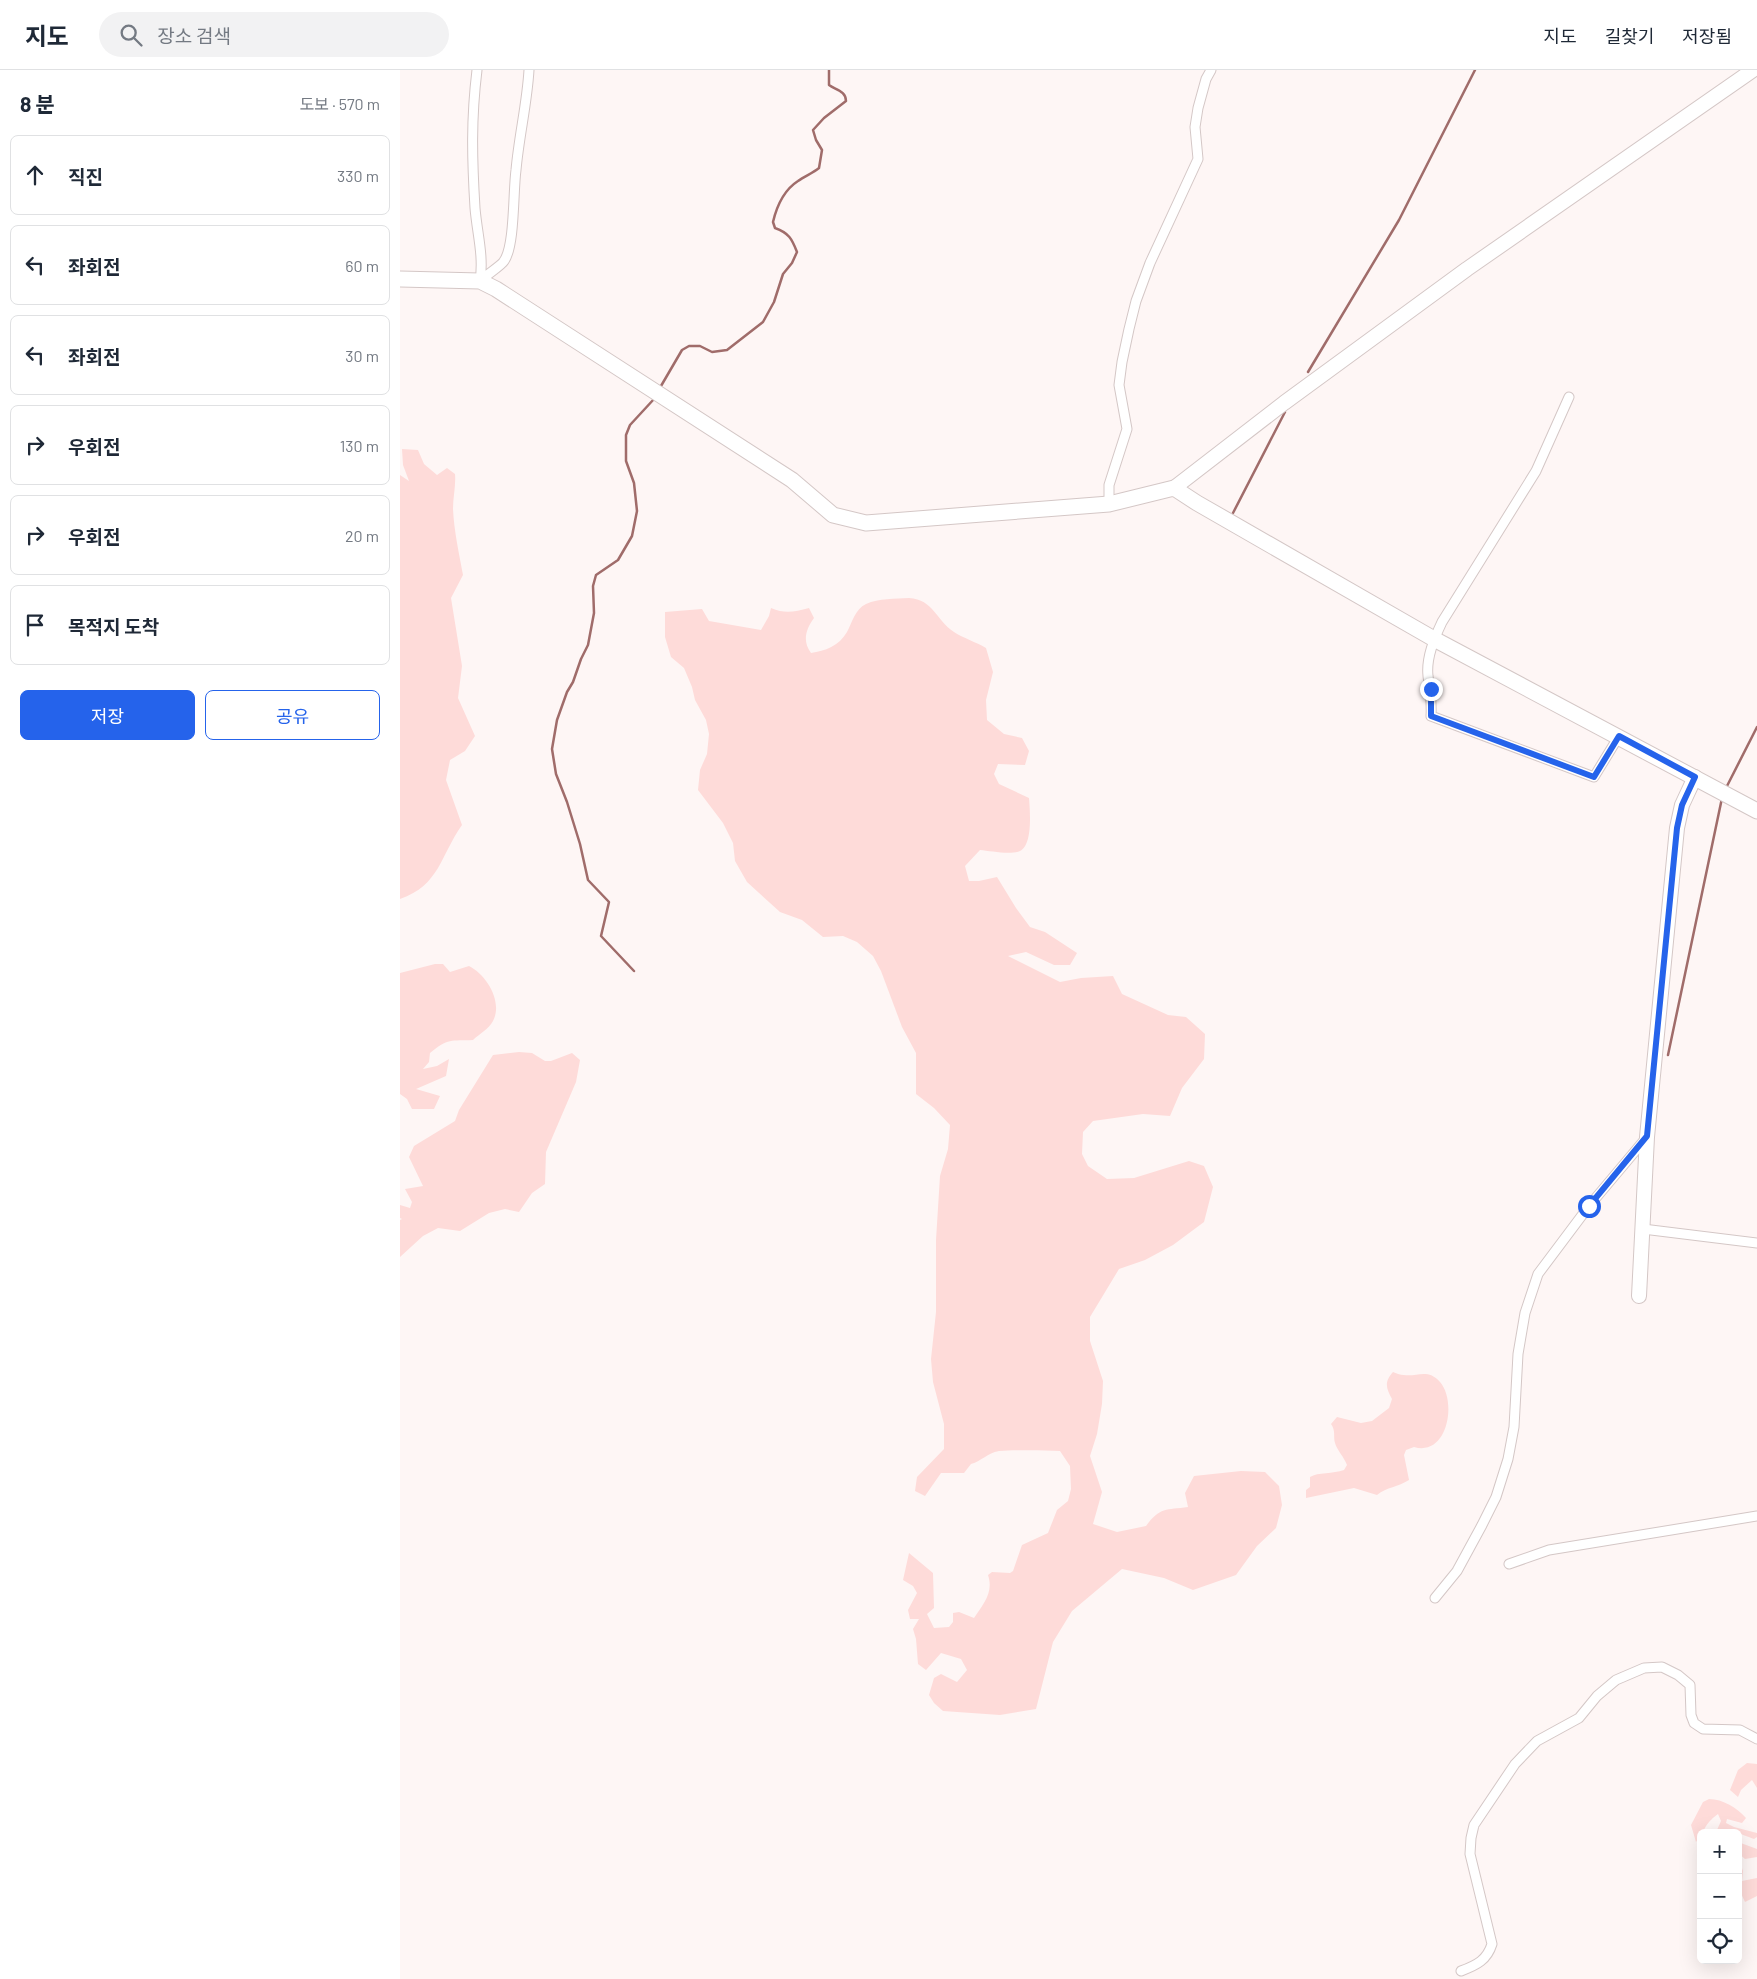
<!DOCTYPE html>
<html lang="ko">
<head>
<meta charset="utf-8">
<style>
	:root { --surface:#fff; --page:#f2f2f3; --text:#1f2937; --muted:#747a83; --line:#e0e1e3; --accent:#2563eb }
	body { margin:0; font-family:Barlow,"Noto Sans KR",sans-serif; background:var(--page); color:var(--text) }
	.controls { position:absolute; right:15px; bottom:15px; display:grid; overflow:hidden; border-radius:8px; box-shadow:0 5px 20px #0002 }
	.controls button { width:45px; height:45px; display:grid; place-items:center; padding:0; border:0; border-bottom:1px solid var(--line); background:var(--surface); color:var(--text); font:25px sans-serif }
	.stop { position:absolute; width:15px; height:15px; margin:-11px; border:4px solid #2563eb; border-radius:50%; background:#fff }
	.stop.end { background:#2563eb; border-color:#fff; box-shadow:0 1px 5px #0008 }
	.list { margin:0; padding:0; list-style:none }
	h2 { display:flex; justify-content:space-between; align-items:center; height:65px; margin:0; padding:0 20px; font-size:21px }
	h2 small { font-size:16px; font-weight:400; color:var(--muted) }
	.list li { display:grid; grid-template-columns:32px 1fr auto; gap:15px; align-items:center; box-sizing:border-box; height:80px; margin:0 10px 10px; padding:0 10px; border:1px solid var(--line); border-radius:8px }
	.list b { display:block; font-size:19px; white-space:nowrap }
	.list em { font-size:16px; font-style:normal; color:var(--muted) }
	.actions { display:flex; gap:10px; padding:15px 20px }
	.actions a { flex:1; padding:11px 0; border:1px solid var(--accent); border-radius:8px; text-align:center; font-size:18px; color:var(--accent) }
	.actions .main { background:var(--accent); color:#fff }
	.icon { flex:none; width:28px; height:28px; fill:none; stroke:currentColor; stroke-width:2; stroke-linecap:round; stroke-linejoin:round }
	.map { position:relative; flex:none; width:1357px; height:1909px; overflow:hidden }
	header { display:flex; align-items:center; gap:30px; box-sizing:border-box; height:70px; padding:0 25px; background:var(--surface); border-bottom:1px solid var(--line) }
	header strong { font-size:24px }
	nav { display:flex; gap:28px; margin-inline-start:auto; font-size:18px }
	.search { width:350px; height:45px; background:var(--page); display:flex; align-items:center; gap:12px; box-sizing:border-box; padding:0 18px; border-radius:28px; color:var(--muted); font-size:19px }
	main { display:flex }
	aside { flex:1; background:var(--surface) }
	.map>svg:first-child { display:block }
	.green { fill:#fedbd9 }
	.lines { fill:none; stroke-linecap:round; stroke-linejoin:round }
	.stream { stroke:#a06c6a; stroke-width:2.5 }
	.street-casing { stroke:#d4c7c6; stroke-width:11 }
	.secondary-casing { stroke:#d4c7c6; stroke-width:16 }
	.primary-casing { stroke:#d4c7c6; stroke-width:17 }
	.street { stroke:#fff; stroke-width:9 }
	.secondary { stroke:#fff; stroke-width:14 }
	.primary { stroke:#fff; stroke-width:15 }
	.route { stroke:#2563eb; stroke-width:6 }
</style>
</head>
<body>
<header>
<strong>지도</strong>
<div class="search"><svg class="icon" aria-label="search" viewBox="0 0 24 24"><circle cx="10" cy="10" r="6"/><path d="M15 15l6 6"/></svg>장소 검색</div>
<nav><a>지도</a><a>길찾기</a><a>저장됨</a></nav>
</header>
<main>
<aside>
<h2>8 분<small>도보 · 570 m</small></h2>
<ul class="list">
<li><svg class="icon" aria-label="ahead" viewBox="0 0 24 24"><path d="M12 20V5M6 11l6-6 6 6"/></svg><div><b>직진</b></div><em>330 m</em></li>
<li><svg class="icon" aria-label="left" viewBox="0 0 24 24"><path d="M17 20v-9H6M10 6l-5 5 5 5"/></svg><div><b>좌회전</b></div><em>60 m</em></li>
<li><svg class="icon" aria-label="left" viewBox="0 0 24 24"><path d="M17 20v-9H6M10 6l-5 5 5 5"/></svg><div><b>좌회전</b></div><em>30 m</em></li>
<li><svg class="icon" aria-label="right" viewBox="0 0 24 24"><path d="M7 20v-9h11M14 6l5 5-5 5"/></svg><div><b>우회전</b></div><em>130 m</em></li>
<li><svg class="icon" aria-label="right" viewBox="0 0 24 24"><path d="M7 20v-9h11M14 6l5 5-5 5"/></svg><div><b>우회전</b></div><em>20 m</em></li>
<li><svg class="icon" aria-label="arrive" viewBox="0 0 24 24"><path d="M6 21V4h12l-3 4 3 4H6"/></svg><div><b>목적지 도착</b></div></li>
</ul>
<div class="actions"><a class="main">저장</a><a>공유</a></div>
</aside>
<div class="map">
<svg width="1357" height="1909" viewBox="0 0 1357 1909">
	<rect width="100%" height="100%" fill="#fef6f5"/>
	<path class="green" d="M2,379L18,380L24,394L37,405L47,398L55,404C56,416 53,427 53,439C54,461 59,483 63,505L51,528L62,596L58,628L75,666L65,681L50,690L46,710L62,755C40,786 40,815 0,829V405L9,411L3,395Z
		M509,528C534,530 535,549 554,562C563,568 576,572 586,578L593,602L586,630L587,650L604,664L622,668L629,681L625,695L598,694L594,704L599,714L629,728C630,740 633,775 620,781C611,785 590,781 580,780L565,796L569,811H579L597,807L616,838L630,857L645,862L677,883L670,895H654L626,882L608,886L660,912L681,908L713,906L722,924L768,945L786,947L805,964L804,989L782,1018L770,1046L743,1044L693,1051L683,1062L682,1084L688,1096L707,1109L734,1108L789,1091L804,1096L813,1117L804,1152L773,1175L745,1190L719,1199L690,1247V1271L703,1311L702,1334L697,1364L690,1386L702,1422L693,1454L717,1462L746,1456C760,1437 766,1440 788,1437L785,1423L794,1406L841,1401L865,1402L879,1416L882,1435L876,1458L857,1476L836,1505L793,1520L764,1508L722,1499L672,1541L653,1572L636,1639L600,1645L543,1641L534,1633L529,1625L534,1608L541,1604L557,1612L567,1600L561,1589L541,1583L526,1600L518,1594L516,1569L513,1559L519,1549H510L508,1540L517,1523L513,1516L503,1510L509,1483L533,1503L534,1538L527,1544L534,1558L549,1557L553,1552V1543L559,1542L574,1548C583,1534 594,1523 588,1505L592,1502L610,1503L613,1501L622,1475L648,1463L657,1440L668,1431L671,1419L670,1396L660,1381C643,1380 615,1380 599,1381C587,1383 582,1391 571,1394L564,1403H541L525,1426L515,1421L517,1407L544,1379V1354L533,1312L531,1289L536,1242V1170L540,1106L548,1079L550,1055L534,1038L516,1024V983L502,957L481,901L473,886L457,872L443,866L423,867L402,850L380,842L347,812L335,791L333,773L323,753L298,720L300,700L307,684L309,664L306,650L295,630L292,617L284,598L271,587L265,567V542L302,539L309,551L361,560L369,546L371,538C385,544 394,542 409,538L414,548C406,559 402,571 411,583C425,581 439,576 447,562C452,553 455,539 466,534C479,528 495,529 509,528Z
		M35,894H43L50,902L69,896C87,905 103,932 93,951C89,959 79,964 73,970C51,971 48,968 30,983L29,992L23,999L37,996L49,989L46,1006L16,1019L40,1026L34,1039H12L7,1029L0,1024V903Z
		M119,982L132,983L145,991H151L172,983L180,990L176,1012L146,1082L145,1114L132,1123L119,1142L105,1139L89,1143L60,1161L38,1158L23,1166L0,1187V1150L2,1149L0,1148V1135L10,1138L12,1132L5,1119L23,1116L9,1087L14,1076L55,1051L59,1040L93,985Z
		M993,1302C996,1303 1000,1305 1004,1305C1017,1307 1028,1298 1040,1312C1057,1331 1048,1387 1014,1377L1006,1380L1004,1385L1009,1410C998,1417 987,1417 977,1425L954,1418L906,1428V1420L910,1417V1407C918,1402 933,1404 944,1400L947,1395C944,1387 937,1380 935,1373C933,1366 936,1361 931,1354L937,1347L961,1353L972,1351L989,1338L992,1329C986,1318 984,1312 993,1302Z
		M1347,1693L1357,1694V1735V1718L1352,1710L1341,1720L1338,1727L1330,1720L1338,1700Z
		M1309,1729C1323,1729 1337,1738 1346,1748L1342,1753L1327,1749L1326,1753L1334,1757L1357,1763V1767L1354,1769L1338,1763L1323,1761L1313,1763L1317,1760L1321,1751L1318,1744C1303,1755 1306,1760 1296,1772L1291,1755L1303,1732Z
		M1338,1772L1357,1779V1787L1345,1789L1338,1783Z
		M1338,1793H1340L1343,1801L1342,1811L1357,1808V1826L1345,1832L1338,1817Z"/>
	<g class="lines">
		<path class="stream" d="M908,302L999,150L1075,0
			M261,316L282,280L289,276H300L312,282L327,280L363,252L374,232L383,204L392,193L397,182C392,169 389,163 375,158L373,152C377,135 384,120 398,111C405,106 413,103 419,98L422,80L416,70L413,60L424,48L446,31C446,21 436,20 429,15V0
			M833,443L885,342
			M1326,718L1357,657
			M234,901L201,866L209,832L188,810L180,774L167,732L156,704L152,679L157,650L167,622L173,612L181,589L188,575L194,543L193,516L196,505L218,490L232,466L237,441L234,413L226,391V365L230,355L254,329
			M1268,985L1322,728"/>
		<g class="street-casing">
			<path id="street" d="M77,0C71,49 72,89 75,138C77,163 84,186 80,211C85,206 102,195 104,191C115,176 113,121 116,100C119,66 127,34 129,0
				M1169,327L1136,401L1042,552C1034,569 1026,588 1028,606C1030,620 1032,632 1031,646L1194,707L1219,666
				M709,434V415L727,359L719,315L722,292L729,259L736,231L750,193L798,89L795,57L798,38L806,9L811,0
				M1243,1159L1357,1173
				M1109,1494L1149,1480L1357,1446
				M1035,1528L1057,1501L1082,1455L1096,1427L1108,1389L1114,1357L1118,1284L1125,1243L1138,1204L1189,1136L1247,1067
				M1061,1901C1077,1895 1087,1890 1092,1874L1070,1784L1071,1768L1074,1755L1115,1694L1137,1671L1179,1648L1197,1626L1216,1610L1244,1598L1262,1597L1278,1605L1290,1615L1291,1645L1294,1653L1303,1659L1340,1660L1357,1669"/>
		</g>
		<g class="secondary-casing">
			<path id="secondary" d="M774,418L884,333L1067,199L1353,0
				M1239,1226L1247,1067L1277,758L1282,735L1295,707"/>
		</g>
		<g class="primary-casing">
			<path id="primary" d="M0,209L80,211L96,219L392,410L433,445L466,453L709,434L774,418L797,433L1034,569L1357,741"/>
		</g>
		<use href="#street" class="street"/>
		<use href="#secondary" class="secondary"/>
		<use href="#primary" class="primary"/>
	</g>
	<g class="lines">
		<path class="route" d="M1031,619V646L1194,707L1219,666L1295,707L1282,735L1277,758L1247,1066L1189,1136"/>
	</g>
</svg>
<div class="controls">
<button>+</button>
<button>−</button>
<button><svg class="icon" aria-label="locate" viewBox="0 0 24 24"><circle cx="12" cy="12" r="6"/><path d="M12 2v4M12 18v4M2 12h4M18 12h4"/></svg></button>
</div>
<div class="stop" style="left:1189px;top:1136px"></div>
<div class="stop end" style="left:1031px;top:619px"></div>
</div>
</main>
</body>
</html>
